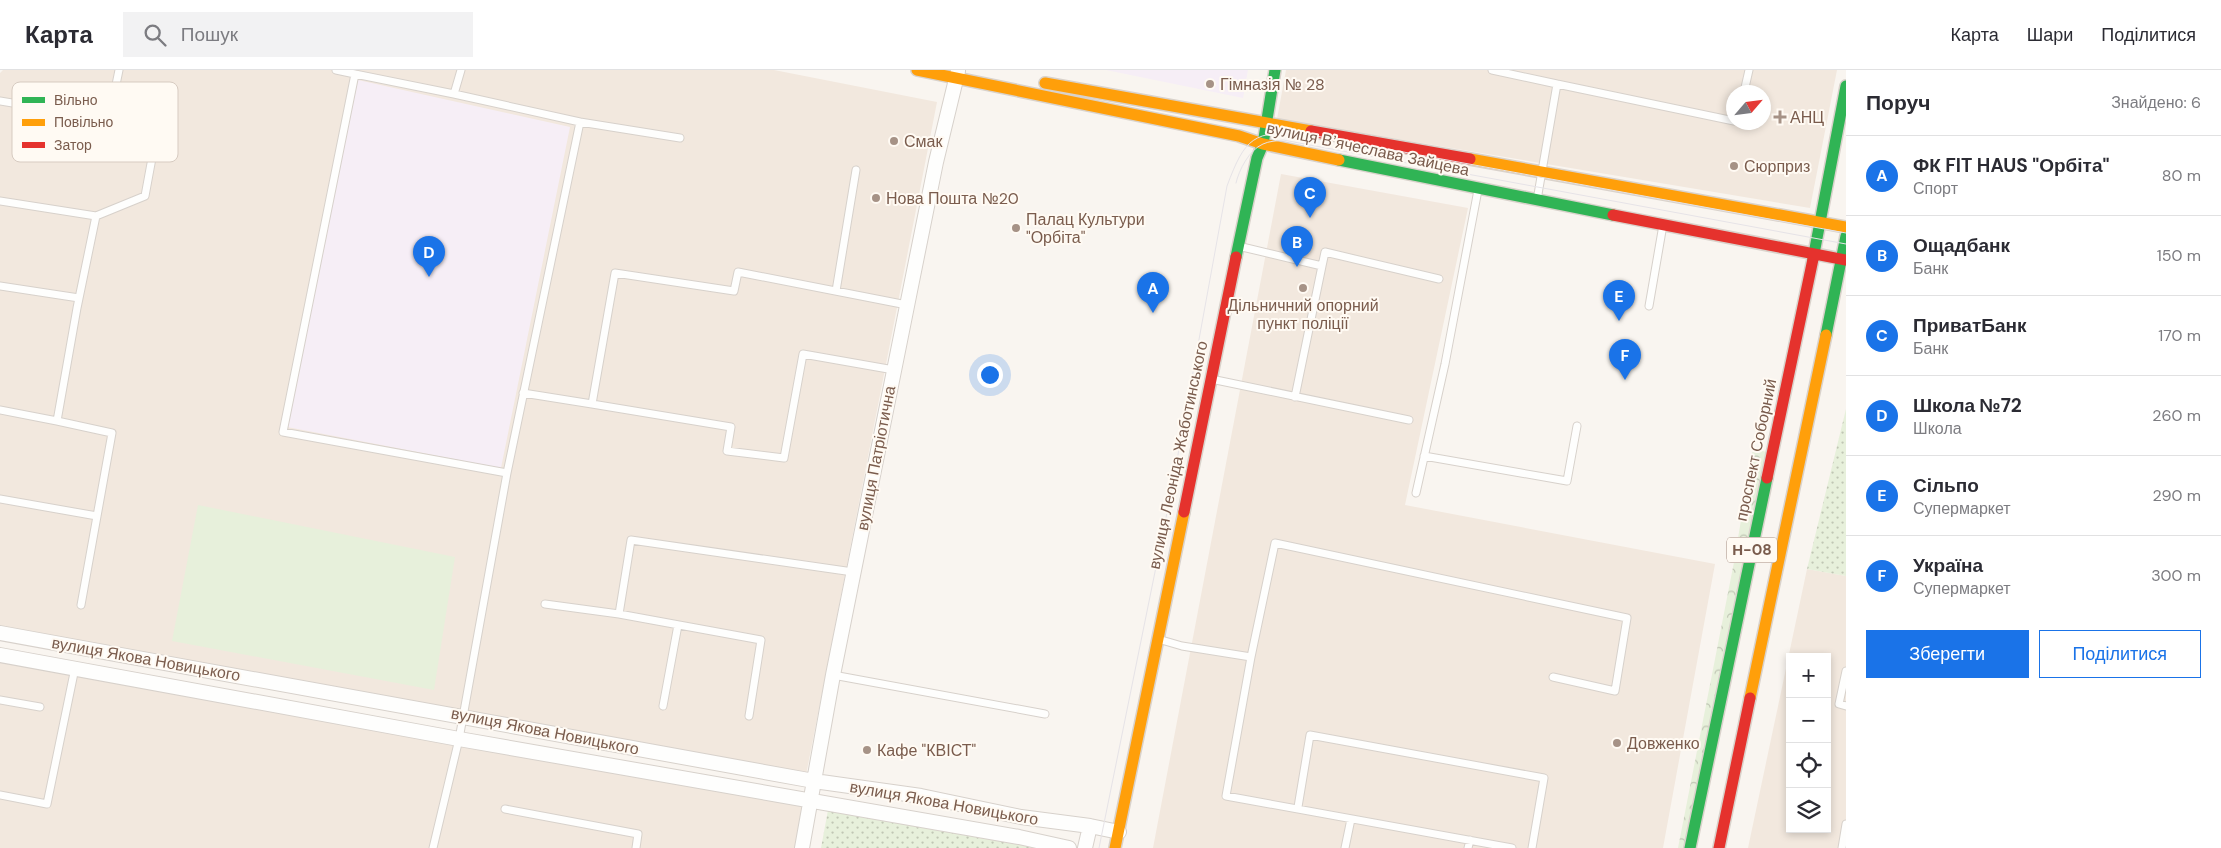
<!DOCTYPE html>
<html lang="uk">
<head>
<meta charset="utf-8">
<style>
	:root { --surface:#fff; --page:#f2f2f3; --text:#2b2b33; --muted:#7c7c81; --line:#e1e1e2; --accent:#1a73e8 }
	body { margin:0; font-family:"DM Sans",sans-serif; background:var(--page); color:var(--text) }
	.controls { position:absolute; right:15px; bottom:15px; display:grid; overflow:hidden; border-radius:0px; box-shadow:0 2px 8px #0003 }
	.controls button { width:45px; height:45px; display:grid; place-items:center; padding:0; border:0; border-bottom:1px solid var(--line); background:var(--surface); color:var(--text); font:25px sans-serif }
	.compass { position:absolute; left:1726px; top:15px; width:45px; height:45px; border-radius:50%; background:var(--surface); box-shadow:0 2px 8px #0003; rotate:62deg }
	.you { position:absolute; left:989px; top:304px; width:18px; height:18px; margin:-12px; border:4px solid #fff; border-radius:50%; background:#1a73e8; box-shadow:0 0 0 8px #1a73e833 }
	.badge { display:grid; place-items:center; width:32px; height:32px; border-radius:50%; background:var(--accent); color:#fff; font-size:16px; font-weight:700 }
	.pin { position:absolute; translate:-50% -41px; filter:drop-shadow(0 1px 2px #0008) }
	.pin::after { content:''; position:absolute; top:26px; width:18px; height:15px; background:inherit; clip-path:polygon(0 0,100% 0,50% 100%) }
	.list { margin:0; padding:0; list-style:none }
	h2 { display:flex; justify-content:space-between; align-items:center; height:65px; margin:0; padding:0 20px; font-size:21px }
	h2 small { font-size:16px; font-weight:400; color:var(--muted) }
	.list li { display:grid; grid-template-columns:32px 1fr auto; gap:15px; align-items:center; box-sizing:border-box; height:80px; padding:0 20px; border-top:1px solid var(--line) }
	.list b { display:block; font-size:19px; white-space:nowrap }
	.list p { margin:0; font-size:16px; white-space:nowrap; color:var(--muted) }
	.list em { font-size:16px; font-style:normal; color:var(--muted) }
	.actions { display:flex; gap:10px; padding:15px 20px }
	.actions a { flex:1; padding:11px 0; border:1px solid var(--accent); border-radius:0px; text-align:center; font-size:18px; color:var(--accent) }
	.actions .main { background:var(--accent); color:#fff }
	.icon { flex:none; width:28px; height:28px; fill:none; stroke:currentColor; stroke-width:2; stroke-linecap:round; stroke-linejoin:round }
	.map { position:relative; flex:none; width:1846px; height:778px; overflow:hidden }
	header { display:flex; align-items:center; gap:30px; box-sizing:border-box; height:70px; padding:0 25px; background:var(--surface); border-bottom:1px solid var(--line) }
	header strong { font-size:24px }
	nav { display:flex; gap:28px; margin-inline-start:auto; font-size:18px }
	.search { width:350px; height:45px; background:var(--page); display:flex; align-items:center; gap:12px; box-sizing:border-box; padding:0 18px; border-radius:0px; color:var(--muted); font-size:19px }
	main { display:flex }
	aside { flex:1; background:var(--surface) }
	.map>svg:first-child { display:block }
	.residential { fill:#f2e8de; fill-rule:evenodd }
	.education { fill:#f6eef6 }
	.grass { fill:#e7f0db }
	.forest { fill:url(#forest-crowns) }
	.park { fill:url(#park-dots) }
	.lines { fill:none; stroke-linecap:round; stroke-linejoin:round }
	.lane-casing { stroke:#d7d1cb; stroke-width:9 }
	.street-casing { stroke:#d7d1cb; stroke-width:16 }
	.fast-casing { stroke:#d9d2cb; stroke-width:14 }
	.slow-casing { stroke:#d9d2cb; stroke-width:14 }
	.jam-casing { stroke:#d9d2cb; stroke-width:14 }
	.lane { stroke:#fefefd; stroke-width:7 }
	.street { stroke:#fefefd; stroke-width:14 }
	.fast { stroke:#30b455; stroke-width:11 }
	.slow { stroke:#ff9f0a; stroke-width:11 }
	.jam { stroke:#e5322d; stroke-width:11 }
	.tram { stroke:#e6e3e7; stroke-width:1 }
	.poi-dot { fill:#a69286; stroke:#fffaf3; stroke-width:2 }
	.labels { text-anchor:middle; dominant-baseline:central; stroke-width:4; stroke-linejoin:round; paint-order:stroke }
	.shield { fill:#fffaf3; stroke:#a28b7f; stroke-width:1 }
	.shield-label { font-size:15px; font-weight:bold; fill:#7a5c4d }
	.poi-label { font-size:16px; fill:#7a5c4d; stroke:#fffaf3; text-anchor:start }
	.street-label { font-size:16px; fill:#7a5c4d; stroke:#fffaf3 }
	.key { fill:#fffaf3; stroke:#d7cbc1; stroke-width:1 }
	.key-label { font-size:14px; fill:#7a5c4d }
</style>
</head>
<body>
<header>
<strong>Карта</strong>
<div class="search"><svg class="icon" aria-label="search" viewBox="0 0 24 24"><circle cx="10" cy="10" r="6"/><path d="M15 15l6 6"/></svg>Пошук</div>
<nav><a>Карта</a><a>Шари</a><a>Поділитися</a></nav>
</header>
<main>
<div class="map">
<svg width="1846" height="778" viewBox="0 0 1846 778">
	<defs>
		<pattern id="forest-crowns" width="20" height="18" patternUnits="userSpaceOnUse" patternTransform="scale(1.25)"><rect width="20" height="18" fill="#e7f0db"/><path d="M2 6a3 3 0 1 1 6 0M12 15a3 3 0 1 1 6 0" fill="none" stroke="#c0c6b4"/></pattern>
		<pattern id="park-dots" width="8" height="8" patternUnits="userSpaceOnUse" patternTransform="scale(1.25)"><rect width="8" height="8" fill="#e7f0db"/><path d="M2 2h.1M6 6h.1" fill="none" stroke="#c0c6b4" stroke-width="1.8" stroke-linecap="round"/></pattern>
	</defs>
	<rect width="100%" height="100%" fill="#f9f5f0"/>
	<path class="residential" d="M3,0H774L937,32L806,705L0,558V3Z
		M1286,0H1837L1810,138L1277,49ZM1734,22H1764V52H1734Z
		M1281,104L1468,138L1405,435L1715,494L1663,778H1153Z
		M1807,499L1846,506V778H1748ZM1790,587H1827V759H1790Z
		M0,590L805,732L795,778H0Z"/>
	<path class="education" d="M1106,0H1248L1243,28Z
		M358,10L570,57L501,398L287,357Z"/>
	<path class="grass" d="M198,435L455,487L434,620L172,571Z"/>
	<path class="forest" d="M1753,378L1766,382L1686,778H1678L1734,492Z"/>
	<path class="park" d="M1846,339V506L1807,499Z
		M828,740L1039,778H821Z"/>
	<g class="lines">
		<g class="lane-casing">
			<path id="lane" d="M336,0L355,4
				M461,0L454,24L355,4L283,362L507,403
				M1492,0L1557,14
				M1744,22L1749,0
				M0,31L109,49
				M580,52L680,68
				M1537,130L1557,14L1734,51
				M0,131L96,146
				M1238,176L1322,196L1325,182L1439,209
				M0,216L79,228
				M836,221L856,100
				M1649,236L1663,155
				M1211,309L1409,350
				M523,323L592,334L615,203L734,221L738,202L907,235
				M1295,327L1322,196
				M592,334L731,357L727,381L784,388L803,284L894,300
				M0,340L57,351L77,238L96,146L145,126L157,61L109,49L119,0
				M57,351L112,363L81,535
				M1424,386L1567,411L1577,356
				M1416,423L1445,294L1478,120
				M0,429L97,446
				M545,534L619,544
				M1158,569L1182,576L1251,587L1275,473L1627,548L1615,621L1553,607
				M1251,587L1226,726L1512,778
				M1846,601L1839,634L1846,636
				M833,605L1045,644
				M0,630L40,637
				M663,636L678,555
				M749,646L761,570L619,544L631,470L853,502
				M0,725L47,734L75,598
				M1298,737L1310,665L1544,708L1532,778
				M505,739L638,764L636,778
				M433,778L459,669L507,403L580,52L454,24
				M1345,778L1351,749
				M1468,778L1470,770
				M1842,778L1846,754"/>
		</g>
		<g class="street-casing">
			<path id="street" d="M0,563L814,711L921,726L1021,747L1090,756L1085,778
				M0,585L459,669L1019,767L1069,778
				M1090,756L1119,762
				M802,778L833,605L909,226L936,92L958,1"/>
		</g>
		<g class="fast-casing">
			<path id="fast" d="M1339,90L1613,145
				M1236,187L1257,88L1263,74L1275,0
				M1813,189L1846,16
				M1826,265L1846,166
				M1690,778L1767,408"/>
		</g>
		<g class="slow-casing">
			<path id="slow" d="M917,0L1239,66L1263,74L1339,90
				M1045,13L1311,61
				M1470,89L1846,157
				M1750,628L1826,265
				M1115,778L1184,442"/>
		</g>
		<g class="jam-casing">
			<path id="jam" d="M1311,61L1470,89
				M1613,145L1846,190
				M1767,408L1813,189
				M1184,442L1236,187
				M1719,778L1750,628"/>
		</g>
		<use href="#lane" class="lane"/>
		<use href="#street" class="street"/>
		<use href="#fast" class="fast"/>
		<use href="#slow" class="slow"/>
		<use href="#jam" class="jam"/>
		<path class="tram" d="M1236,113C1239,100 1249,80 1263,74C1269,71 1277,71 1283,70L1846,174
			M1099,778L1171,423L1227,116C1245,68 1253,60 1305,64L1846,163"/>
	</g>
	<g class="poi-dot">
		<circle cx="1210" cy="14" r="5"/>
		<path d="M1777.5 39.5h5v5h5v5h-5v5h-5v-5h-5v-5h5z"/>
		<circle cx="894" cy="71" r="5"/>
		<circle cx="1734" cy="96" r="5"/>
		<circle cx="876" cy="128" r="5"/>
		<circle cx="1016" cy="158" r="5"/>
		<circle cx="1303" cy="218" r="5"/>
		<circle cx="1617" cy="673" r="5"/>
		<circle cx="867" cy="680" r="5"/>
	</g>
	<g class="labels">
		<rect class="shield" x="1727" y="467.5" width="50" height="25" rx="4"/>
		<g class="shield-label">
			<text x="1752" y="480">Н-08</text>
		</g>
		<g class="poi-label">
			<text x="1220" y="14">Гімназія № 28</text>
			<text x="1790" y="47">АНЦ</text>
			<text x="904" y="71">Смак</text>
			<text x="1744" y="96">Сюрприз</text>
			<text x="886" y="128">Нова Пошта №20</text>
			<text x="1026" y="149">Палац Культури<tspan x="1026" dy="18">"Орбіта"</tspan></text>
			<text x="1303" y="235" text-anchor="middle">Дільничний опорний<tspan x="1303" dy="18">пункт поліції</tspan></text>
			<text x="1627" y="673">Довженко</text>
			<text x="877" y="680">Кафе "КВІСТ"</text>
		</g>
		<g class="street-label">
			<text transform="translate(1368 79) rotate(12)">вулиця Вʼячеслава Зайцева</text>
			<text transform="translate(1756 380) rotate(-78)">проспект Соборний</text>
			<text transform="translate(1178 385) rotate(-78)">вулиця Леоніда Жаботинського</text>
			<text transform="translate(876 388) rotate(-79)">вулиця Патріотична</text>
			<text transform="translate(146 589) rotate(10)">вулиця Якова Новицького</text>
			<text transform="translate(545 661) rotate(11)">вулиця Якова Новицького</text>
			<text transform="translate(944 733) rotate(10)">вулиця Якова Новицького</text>
		</g>
	</g>
	<rect x="12" y="12" width="166" height="80" rx="8" class="key"/>
	<rect x="22" y="27" width="23" height="6" fill="#30b455"/>
	<rect x="22" y="49" width="23" height="7" fill="#ff9f0a"/>
	<rect x="22" y="72" width="23" height="6" fill="#e5322d"/>
	<g class="key-label">
		<text x="54" y="35">Вільно</text>
		<text x="54" y="57">Повільно</text>
		<text x="54" y="80">Затор</text>
	</g>
</svg>
<div class="controls">
<button>+</button>
<button>−</button>
<button><svg class="icon" aria-label="locate" viewBox="0 0 24 24"><circle cx="12" cy="12" r="6"/><path d="M12 2v4M12 18v4M2 12h4M18 12h4"/></svg></button>
<button><svg class="icon" aria-label="layers" viewBox="0 0 24 24"><path d="M12 4l9 5-9 5-9-5zM3 14l9 5 9-5"/></svg></button>
</div>
<svg class="compass" viewBox="-18 -18 36 36"><path d="M0-13l5 13h-10z" fill="#e53935"/><path d="M0 13l5-13h-10z" fill="#7c7c81"/></svg>
<div class="you"></div>
<div class="pin badge" style="left:1153px;top:243px">A</div>
<div class="pin badge" style="left:1297px;top:197px">B</div>
<div class="pin badge" style="left:1310px;top:148px">C</div>
<div class="pin badge" style="left:429px;top:207px">D</div>
<div class="pin badge" style="left:1619px;top:251px">E</div>
<div class="pin badge" style="left:1625px;top:310px">F</div>
</div>
<aside>
<h2>Поруч<small>Знайдено: 6</small></h2>
<ul class="list">
<li><span class="badge">A</span><div><b>ФК FIT HAUS &quot;Орбіта&quot;</b><p>Спорт</p></div><em>80 m</em></li>
<li><span class="badge">B</span><div><b>Ощадбанк</b><p>Банк</p></div><em>150 m</em></li>
<li><span class="badge">C</span><div><b>ПриватБанк</b><p>Банк</p></div><em>170 m</em></li>
<li><span class="badge">D</span><div><b>Школа №72</b><p>Школа</p></div><em>260 m</em></li>
<li><span class="badge">E</span><div><b>Сільпо</b><p>Супермаркет</p></div><em>290 m</em></li>
<li><span class="badge">F</span><div><b>Україна</b><p>Супермаркет</p></div><em>300 m</em></li>
</ul>
<div class="actions"><a class="main">Зберегти</a><a>Поділитися</a></div>
</aside>
</main>
</body>
</html>
